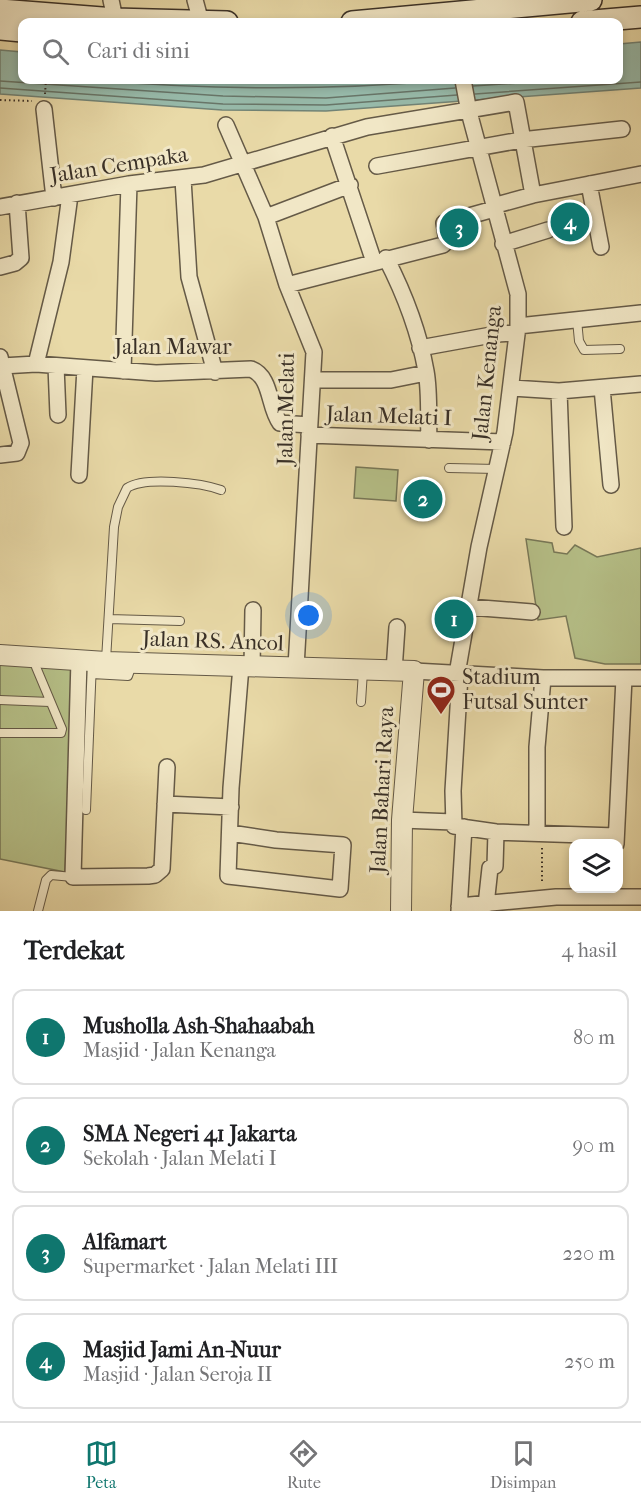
<!DOCTYPE html>
<html lang="id">
<head>
<meta charset="utf-8">
<style>
	:root { --surface:#fff; --page:#f6f6f6; --text:#202124; --muted:#757577; --line:#e0e0e0; --accent:#0f766e }
	body { margin:0; font-family:"IM FELL French Canon",serif; background:var(--page); color:var(--text) }
	.controls { position:absolute; right:18px; bottom:18px; display:grid; overflow:hidden; border-radius:12px; box-shadow:0 3px 9px #0003 }
	.controls button { width:54px; height:54px; display:grid; place-items:center; padding:0; border:0; border-bottom:2px solid var(--line); background:var(--surface); color:var(--text); font:30px sans-serif }
	.you { position:absolute; left:309px; top:616px; width:21px; height:21px; margin:-15px; border:4px solid #fff; border-radius:50%; background:#1a73e8; box-shadow:0 0 0 9px #1a73e833 }
	.badge { display:grid; place-items:center; width:39px; height:39px; border-radius:50%; background:var(--accent); color:#fff; font-size:20px; font-weight:700 }
	.pin { position:absolute; translate:-50% -50%; border:3px solid #fff; box-shadow:0 2px 6px #0006 }
	.list { margin:0; padding:0; list-style:none }
	h2 { display:flex; justify-content:space-between; align-items:center; height:78px; margin:0; padding:0 24px; font-size:26px }
	h2 small { font-size:20px; font-weight:400; color:var(--muted) }
	.list li { display:grid; grid-template-columns:39px 1fr auto; gap:18px; align-items:center; box-sizing:border-box; height:96px; margin:0 12px 12px; padding:0 12px; border:2px solid var(--line); border-radius:12px }
	.list b { display:block; font-size:22px; white-space:nowrap }
	.list p { margin:0; font-size:20px; white-space:nowrap; color:var(--muted) }
	.list em { font-size:20px; font-style:normal; color:var(--muted) }
	.icon { flex:none; width:33px; height:33px; fill:none; stroke:currentColor; stroke-width:2; stroke-linecap:round; stroke-linejoin:round }
	.map { position:relative; flex:none; width:641px; height:911px; overflow:hidden }
	.search { position:absolute; background:var(--surface); box-shadow:0 3px 9px #0003; left:18px; right:18px; top:18px; height:66px; display:flex; align-items:center; gap:15px; box-sizing:border-box; padding:0 21px; border-radius:12px; color:var(--muted); font-size:22px }
	.sheet { height:510px; background:var(--surface) }
	nav { display:flex; justify-content:space-around; align-items:center; box-sizing:border-box; height:84px; border-top:2px solid var(--line); background:var(--surface); font-size:16px; color:var(--muted) }
	nav a { display:grid; justify-items:center; gap:3px }
	nav .on { color:var(--accent) }
	.map>svg:first-child { display:block }
	.green { fill:#b6c088; stroke:#787858; stroke-width:1.5 }
	.water { fill:#97baaa; stroke:#718376; stroke-width:1.5 }
	.lines { fill:none; stroke-linecap:round; stroke-linejoin:round }
	.shore { stroke:#687568; stroke-width:1.5 }
	.service-casing { stroke:#655a47; stroke-width:10 }
	.minor-casing { stroke:#655a47; stroke-width:18 }
	.tertiary-casing { stroke:#655a47; stroke-width:22 }
	.secondary-casing { stroke:#393027; stroke-width:24 }
	.path { stroke:#393027; stroke-width:2; stroke-dasharray:1.5 3; stroke-linecap:butt }
	.service { stroke:#f1e7c6; stroke-width:8 }
	.minor { stroke:#f1e7c6; stroke-width:15 }
	.tertiary { stroke:#f1e7c6; stroke-width:20 }
	.secondary { stroke:#f1e7c6; stroke-width:21 }
	.labels { text-anchor:middle; dominant-baseline:central; stroke-width:6; stroke-linejoin:round; paint-order:stroke }
	.street-label { font-size:22px; fill:#393027; stroke:#f1e7c6 }
	.poi-label { font-size:22px; fill:#393027; stroke:#f1e7c6; text-anchor:start }
</style>
</head>
<body>
<div class="map">
<svg width="641" height="911" viewBox="0 0 641 911">
	<rect width="100%" height="100%" fill="#e9daa8"/>
	<filter id="stains"><feTurbulence type="fractalNoise" baseFrequency=".00333" numOctaves="4"/><feColorMatrix values="0 0 0 0 .2 0 0 0 0 .09 0 0 0 0 .02 0 0 0 .5 -.17"/></filter>
	<radialGradient id="worn" r=".72"><stop offset=".6" stop-color="#630" stop-opacity="0"/><stop offset="1" stop-color="#630" stop-opacity=".3"/></radialGradient>
	<path class="green" d="M356,467L398,470L396,501L354,498Z
		M526,539L552,543L554,552L567,554L575,545L597,557L641,548V664H605L575,658L566,616L538,620Z
		M0,663L75,667L65,872L0,859Z"/>
	<path class="water" d="M641,42V88L326,111L222,110L0,94V50L22,52V80H618L619,44Z"/>
	<g class="lines">
		<path class="shore" d="M92,80C211,90 329,91 447,80
			M0,81L223,96L326,98L455,88
			M473,86L566,80
			M0,88L223,104L326,105L457,95
			M475,94L641,82"/>
		<g class="service-casing">
			<path id="service" d="M577,320L579,341L584,350L620,349
				M449,468L497,469
				M109,619L180,621
				M106,660L114,527L118,507L127,488C145,476 202,483 221,490
				M92,674L128,676L132,665
				M0,700L50,702
				M361,702L363,671
				M0,733H61L62,729L36,667L38,657
				M86,810L92,662
				M38,911L46,880L51,875L73,877"/>
		</g>
		<g class="minor-casing">
			<path id="minor" d="M111,0L115,19
				M195,0L201,22
				M44,109L54,198
				M226,125L266,217L287,285L314,352L296,667
				M332,136L374,262
				M377,166L521,140L622,129
				M183,179L189,277L215,372
				M589,184L601,247
				M493,206L533,195L641,174
				M0,207L129,184L204,175L367,127L516,102L533,195
				M266,217L350,185
				M503,244L548,230
				M386,258C404,293 419,332 426,371C430,393 428,417 429,440
				M0,267L15,263L21,258L17,203
				M287,285L443,245L447,241L444,223L494,209
				M518,326L641,313
				M420,348L497,334L517,333
				M0,357L21,443L17,453L0,455
				M36,364L61,262L70,195
				M2,366L36,364L156,373L251,369C272,377 268,407 280,423L309,425
				M56,366L58,415
				M123,371L129,184
				M314,380H391L426,373
				M512,388L559,391L641,384
				M602,388L611,485
				M559,391L564,527
				M309,435L503,442
				M79,475L85,368
				M469,607L532,612
				M79,660L73,877L148,876L155,875L162,869L167,767
				M252,666L253,610
				M394,671L397,627
				M414,671L543,678H641
				M457,674L479,547L505,432L518,326V294L469,112L463,80
				M460,675L453,791L454,826L496,832L616,836
				M165,804L231,807
				M402,820L453,822
				M230,833L276,840L343,845L340,889L228,876L231,788L241,666
				M537,833V747L543,678
				M616,844L624,678
				M486,905L490,868L495,866L496,832
				M459,906L556,897H641
				M459,911L464,827"/>
		</g>
		<g class="tertiary-casing">
			<path id="tertiary" d="M0,655L106,662L414,671L402,820L401,911"/>
		</g>
		<g class="secondary-casing">
			<path id="secondary" d="M0,10L115,19L227,22
				M352,22L591,0
				M582,22L641,17
				M0,29L22,31"/>
		</g>
		<path class="path" d="M45,94L46,80
			M0,100L32,101
			M542,848V884"/>
		<use href="#service" class="service"/>
		<use href="#minor" class="minor"/>
		<use href="#tertiary" class="tertiary"/>
		<use href="#secondary" class="secondary"/>
	</g>
	<defs>
		<g id="stadium-pin" transform="scale(1.5)"><path d="M0 17L-7.5 6A9.5 9.5 0 1 1 7.5 6Z" fill="#8f2418" stroke="#f1e7c6"/><path d="M0-5a6.5 5 0 1 0 0 10a6.5 5 0 1 0 0-10ZM-3.5-1.8h7v3.6h-7Z" fill="#fff"/></g>
	</defs>
	<g fill-rule="evenodd">
		<use href="#stadium-pin" x="441" y="690"/>
	</g>
	<g class="labels">
		<g class="street-label">
			<text transform="translate(119 165) rotate(-9)">Jalan Cempaka</text>
			<text x="173" y="347">Jalan Mawar</text>
			<text transform="translate(487 373) rotate(-84)">Jalan Kenanga</text>
			<text transform="translate(286 409) rotate(-89)">Jalan Melati</text>
			<text transform="translate(389 416) rotate(2)">Jalan Melati I</text>
			<text transform="translate(213 641) rotate(2)">Jalan RS. Ancol</text>
			<text transform="translate(382 790) rotate(-87)">Jalan Bahari Raya</text>
		</g>
		<g class="poi-label">
			<text x="462" y="677">Stadium<tspan x="462" dy="25">Futsal Sunter</tspan></text>
		</g>
	</g>
	<rect width="100%" height="100%" filter="url(#stains)"/>
	<rect width="100%" height="100%" fill="url(#worn)"/>
</svg>
<div class="controls">
<button><svg class="icon" aria-label="layers" viewBox="0 0 24 24"><path d="M12 4l9 5-9 5-9-5zM3 14l9 5 9-5"/></svg></button>
</div>
<div class="you"></div>
<div class="pin badge" style="left:454px;top:619px">1</div>
<div class="pin badge" style="left:423px;top:499px">2</div>
<div class="pin badge" style="left:459px;top:228px">3</div>
<div class="pin badge" style="left:570px;top:222px">4</div>
<div class="search"><svg class="icon" aria-label="search" viewBox="0 0 24 24"><circle cx="10" cy="10" r="6"/><path d="M15 15l6 6"/></svg>Cari di sini</div>
</div>
<section class="sheet">
<h2>Terdekat<small>4 hasil</small></h2>
<ul class="list">
<li><span class="badge">1</span><div><b>Musholla Ash-Shahaabah</b><p>Masjid · Jalan Kenanga</p></div><em>80 m</em></li>
<li><span class="badge">2</span><div><b>SMA Negeri 41 Jakarta</b><p>Sekolah · Jalan Melati I</p></div><em>90 m</em></li>
<li><span class="badge">3</span><div><b>Alfamart</b><p>Supermarket · Jalan Melati III</p></div><em>220 m</em></li>
<li><span class="badge">4</span><div><b>Masjid Jami An-Nuur</b><p>Masjid · Jalan Seroja II</p></div><em>250 m</em></li>
</ul>
</section>
<nav>
<a class="on"><svg class="icon" aria-label="map" viewBox="0 0 24 24"><path d="M3 6l6-2 6 2 6-2v14l-6 2-6-2-6 2zM9 4v14M15 6v14"/></svg>Peta</a>
<a><svg class="icon" aria-label="directions" viewBox="0 0 24 24"><path d="M12 3l9 9-9 9-9-9zM9 14v-3h6M13 9l2 2-2 2"/></svg>Rute</a>
<a><svg class="icon" aria-label="saved" viewBox="0 0 24 24"><path d="M7 4h10v16l-5-4-5 4z"/></svg>Disimpan</a>
</nav>
</body>
</html>
